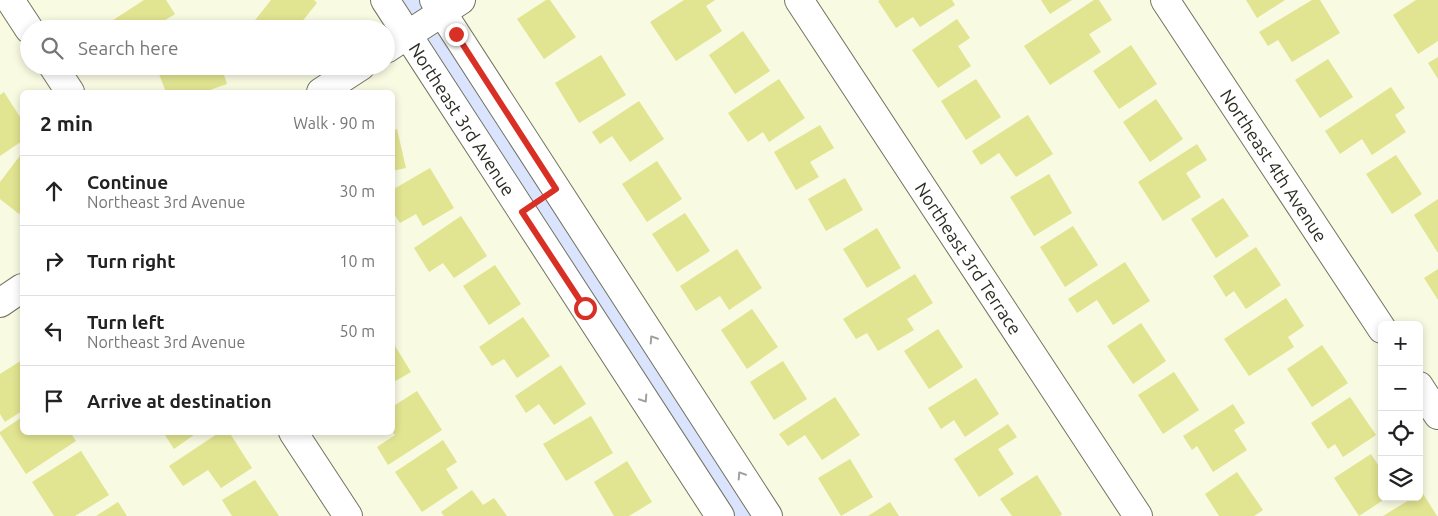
<!DOCTYPE html>
<html lang="en">
<head>
<meta charset="utf-8">
<style>
	:root { --surface:#fff; --page:#f6f6f6; --text:#222; --muted:#767676; --line:#e0e0e0 }
	body { margin:0; font-family:Ubuntu,sans-serif; background:var(--page); color:var(--text) }
	.controls { position:absolute; right:15px; bottom:15px; display:grid; overflow:hidden; border-radius:8px; box-shadow:0 2px 8px #0003 }
	.controls button { width:45px; height:45px; display:grid; place-items:center; padding:0; border:0; border-bottom:1px solid var(--line); background:var(--surface); color:var(--text); font:25px sans-serif }
	.stop { position:absolute; width:15px; height:15px; margin:-11px; border:4px solid #d93025; border-radius:50%; background:#fff }
	.stop.end { background:#d93025; border-color:#fff; box-shadow:0 1px 5px #0008 }
	.list { margin:0; padding:0; list-style:none }
	h2 { display:flex; justify-content:space-between; align-items:center; height:65px; margin:0; padding:0 20px; font-size:21px }
	h2 small { font-size:16px; font-weight:400; color:var(--muted) }
	.list li { display:grid; grid-template-columns:32px 1fr auto; gap:15px; align-items:center; box-sizing:border-box; height:70px; padding:0 20px; border-top:1px solid var(--line) }
	.list b { display:block; font-size:19px; white-space:nowrap }
	.list p { margin:0; font-size:16px; white-space:nowrap; color:var(--muted) }
	.list em { font-size:16px; font-style:normal; color:var(--muted) }
	.icon { flex:none; width:28px; height:28px; fill:none; stroke:currentColor; stroke-width:2; stroke-linecap:round; stroke-linejoin:round }
	.map { position:relative; flex:none; width:1438px; height:516px; overflow:hidden }
	.search { position:absolute; background:var(--surface); box-shadow:0 2px 8px #0003; left:20px; top:20px; width:375px; height:55px; display:flex; align-items:center; gap:12px; box-sizing:border-box; padding:0 18px; border-radius:28px; color:var(--muted); font-size:19px }
	.panel { position:absolute; background:var(--surface); box-shadow:0 2px 8px #0003; left:20px; top:90px; width:375px; height:345px; border-radius:8px }
	.map>svg:first-child { display:block }
	.green { fill:#dbe4ff }
	.building { fill:#e1e490 }
	.lines { fill:none; stroke-linecap:round; stroke-linejoin:round }
	.minor-casing { stroke:#72745f; stroke-width:30 }
	.minor { stroke:#fff; stroke-width:28 }
	.oneway { stroke:#a0a09c }
	.route { stroke:#d93025; stroke-width:6 }
	.labels { text-anchor:middle; dominant-baseline:central; stroke-width:5; stroke-linejoin:round; paint-order:stroke }
	.street-label { font-size:18px; fill:#2c2c24; stroke:#f8fae2 }
</style>
</head>
<body>
<div class="map">
<svg width="1438" height="516" viewBox="0 0 1438 516">
	<rect width="100%" height="100%" fill="#f8fae2"/>
	<path class="green" d="M395,0H422L758,516H731Z"/>
	<path class="building" d="M144,0H166L175,14L151,29H110L107,24Z
		M271,0H314L317,3L296,29H248Z
		M546,0H550L576,37L544,59L517,19Z
		M684,0H715L706,6L722,31L676,61L650,22Z
		M880,0H952L955,5L920,27L913,17L896,28L878,1Z
		M1041,0H1072L1050,14Z
		M1094,0H1099L1112,20L1089,34L1101,52L1050,85L1024,46Z
		M1246,0H1285L1257,18Z
		M1312,0H1320L1340,33L1292,62L1278,40L1268,46L1259,32Z
		M1416,0H1438V41L1418,54L1393,15Z
		M957,19L970,38L958,46L971,66L938,88L912,50Z
		M743,31L770,71L735,94L709,55Z
		M1131,45L1157,84L1119,109L1093,71Z
		M601,55L626,95L579,123L555,83Z
		M1438,57V79L1428,63Z
		M1328,59L1353,97L1320,118L1295,80Z
		M164,66H221L227,84L204,92H166L157,69Z
		M779,79L805,118L769,142L763,132L748,142L728,113Z
		M976,79L1001,117L966,140L941,101Z
		M1391,87L1405,108L1395,115L1406,132L1372,155L1362,139L1340,154L1325,131Z
		M4,92L22,120V141L0,156V95Z
		M1156,99L1183,139L1150,162L1123,122Z
		M639,101L664,139L630,162L612,136L600,144L592,132Z
		M1028,115L1053,154L1016,177L999,153L981,165L972,151Z
		M820,125L834,148L810,162L819,177L796,190L774,152Z
		M397,129L406,168L392,171V131Z
		M1197,144L1207,160L1186,173L1201,197L1163,221L1138,182Z
		M22,153V209L19,214L0,199V182Z
		M1396,155L1422,194L1392,214L1366,174Z
		M657,161L682,199L647,222L622,184Z
		M430,168L454,208L423,226L416,214L400,223L392,211V190Z
		M1049,174L1072,213L1034,236L1010,197Z
		M845,178L863,210L826,231L808,199Z
		M1223,198L1249,236L1216,258L1191,219Z
		M1438,199V253L1414,215Z
		M685,213L710,251L677,272L652,234Z
		M461,216L487,256L454,278L443,263L429,272L414,248Z
		M1073,226L1098,265L1065,287L1040,247Z
		M877,228L901,268L867,288L843,249Z
		M1256,247L1281,285L1246,309L1234,291L1226,297L1213,276Z
		M737,249L762,288L729,310L720,296L696,311L680,286Z
		M1125,262L1150,301L1113,325L1097,300L1077,313L1068,299Z
		M495,265L521,304L489,325L463,286Z
		M1438,269V300L1424,278Z
		M915,274L933,303L907,319L914,330L878,351L867,333L856,339L843,319Z
		M1286,298L1304,326L1288,337L1294,347L1249,376L1224,339Z
		M752,309L778,347L747,369L721,330Z
		M523,317L550,356L517,378L504,359L492,366L479,347Z
		M1141,323L1166,361L1133,384L1107,346Z
		M938,329L963,367L929,389L904,351Z
		M392,341L411,372L392,383Z
		M1322,345L1348,383L1312,407L1287,369Z
		M22,360V411L5,422L0,414V374Z
		M783,361L807,399L774,420L750,382Z
		M561,365L586,404L554,425L539,404L526,413L515,396Z
		M1174,372L1199,410L1163,434L1138,395Z
		M976,378L999,414L965,437L954,420L941,429L928,408Z
		M417,391L442,430L388,465L377,447L395,435L392,431V407Z
		M835,397L860,435L822,460L805,435L788,446L779,434Z
		M1350,397L1376,435L1343,457L1335,444L1328,449L1311,423Z
		M1233,404L1245,423L1234,430L1247,450L1213,472L1197,446L1192,450L1183,436Z
		M591,416L613,453L566,481L543,444Z
		M22,417V432H70L76,441L26,474L0,434V432Z
		M1008,424L1017,437L998,449L1014,474L979,497L954,459Z
		M163,432H198L174,449Z
		M220,432H229L252,468L221,488L208,470L183,486L169,466Z
		M443,440L457,462L446,469L458,488L422,512L395,472Z
		M81,451L109,495L75,516H54L32,482Z
		M1371,454L1382,471V497H1388L1359,516L1334,478Z
		M850,459L873,497L841,516L818,478Z
		M627,461L652,502L629,516H614L594,482Z
		M1237,472L1263,510L1254,516H1219L1205,494Z
		M1037,475L1062,514L1060,516H1012L1000,499Z
		M255,480L279,516H232L222,500Z
		M472,490L483,505L494,498L507,516H444L441,512Z
		M1422,492L1437,516H1383L1414,497H1419V494Z
		M118,502L127,516H96Z
		M890,502L899,516H868Z"/>
	<g class="lines">
		<g class="minor-casing">
			<g id="minor">
				<path d="M10,0L29,29"/>
				<path id="s1" d="M385,0L720,516"/>
				<path d="M434,0L768,516"/>
				<path id="s2" d="M799,0L1138,516"/>
				<path id="s3" d="M1165,0L1382,329"/>
				<path d="M386,49L461,0"/>
				<path d="M53,66L70,92"/>
				<path d="M321,92L361,66"/>
				<path d="M0,303L22,288"/>
				<path d="M1419,386L1438,415"/>
				<path d="M293,432L348,516"/>
			</g>
		</g>
		<use href="#minor" class="minor"/>
	</g>
	<defs><path id="oneway-chevron" d="M-2-3.5L2.5 0L-2 3.5" fill="none" stroke-width="1.6" stroke-linecap="round" stroke-linejoin="round" transform="scale(1.25)"/></defs>
	<g class="oneway">
		<use href="#oneway-chevron" transform="translate(653 339) rotate(-123)"/>
		<use href="#oneway-chevron" transform="translate(644 399) rotate(57)"/>
		<use href="#oneway-chevron" transform="translate(741 475) rotate(-123)"/>
	</g>
	<g class="lines">
		<path class="route" d="M456,34L556,189L522,212L585,308"/>
	</g>
	<g class="labels">
		<g class="street-label">
			<text stroke="none"><textPath href="#s1" startOffset="142">Northeast 3rd Avenue</textPath></text>
			<text stroke="none"><textPath href="#s3" startOffset="198">Northeast 4th Avenue</textPath></text>
			<text stroke="none"><textPath href="#s2" startOffset="309">Northeast 3rd Terrace</textPath></text>
		</g>
	</g>
</svg>
<div class="controls">
<button>+</button>
<button>−</button>
<button><svg class="icon" aria-label="locate" viewBox="0 0 24 24"><circle cx="12" cy="12" r="6"/><path d="M12 2v4M12 18v4M2 12h4M18 12h4"/></svg></button>
<button><svg class="icon" aria-label="layers" viewBox="0 0 24 24"><path d="M12 4l9 5-9 5-9-5zM3 14l9 5 9-5"/></svg></button>
</div>
<div class="stop" style="left:585px;top:308px"></div>
<div class="stop end" style="left:456px;top:34px"></div>
<div class="search"><svg class="icon" aria-label="search" viewBox="0 0 24 24"><circle cx="10" cy="10" r="6"/><path d="M15 15l6 6"/></svg>Search here</div>
<section class="panel">
<h2>2 min<small>Walk · 90 m</small></h2>
<ul class="list">
<li><svg class="icon" aria-label="ahead" viewBox="0 0 24 24"><path d="M12 20V5M6 11l6-6 6 6"/></svg><div><b>Continue</b><p>Northeast 3rd Avenue</p></div><em>30 m</em></li>
<li><svg class="icon" aria-label="right" viewBox="0 0 24 24"><path d="M7 20v-9h11M14 6l5 5-5 5"/></svg><div><b>Turn right</b></div><em>10 m</em></li>
<li><svg class="icon" aria-label="left" viewBox="0 0 24 24"><path d="M17 20v-9H6M10 6l-5 5 5 5"/></svg><div><b>Turn left</b><p>Northeast 3rd Avenue</p></div><em>50 m</em></li>
<li><svg class="icon" aria-label="arrive" viewBox="0 0 24 24"><path d="M6 21V4h12l-3 4 3 4H6"/></svg><div><b>Arrive at destination</b></div></li>
</ul>
</section>
</div>
</body>
</html>
